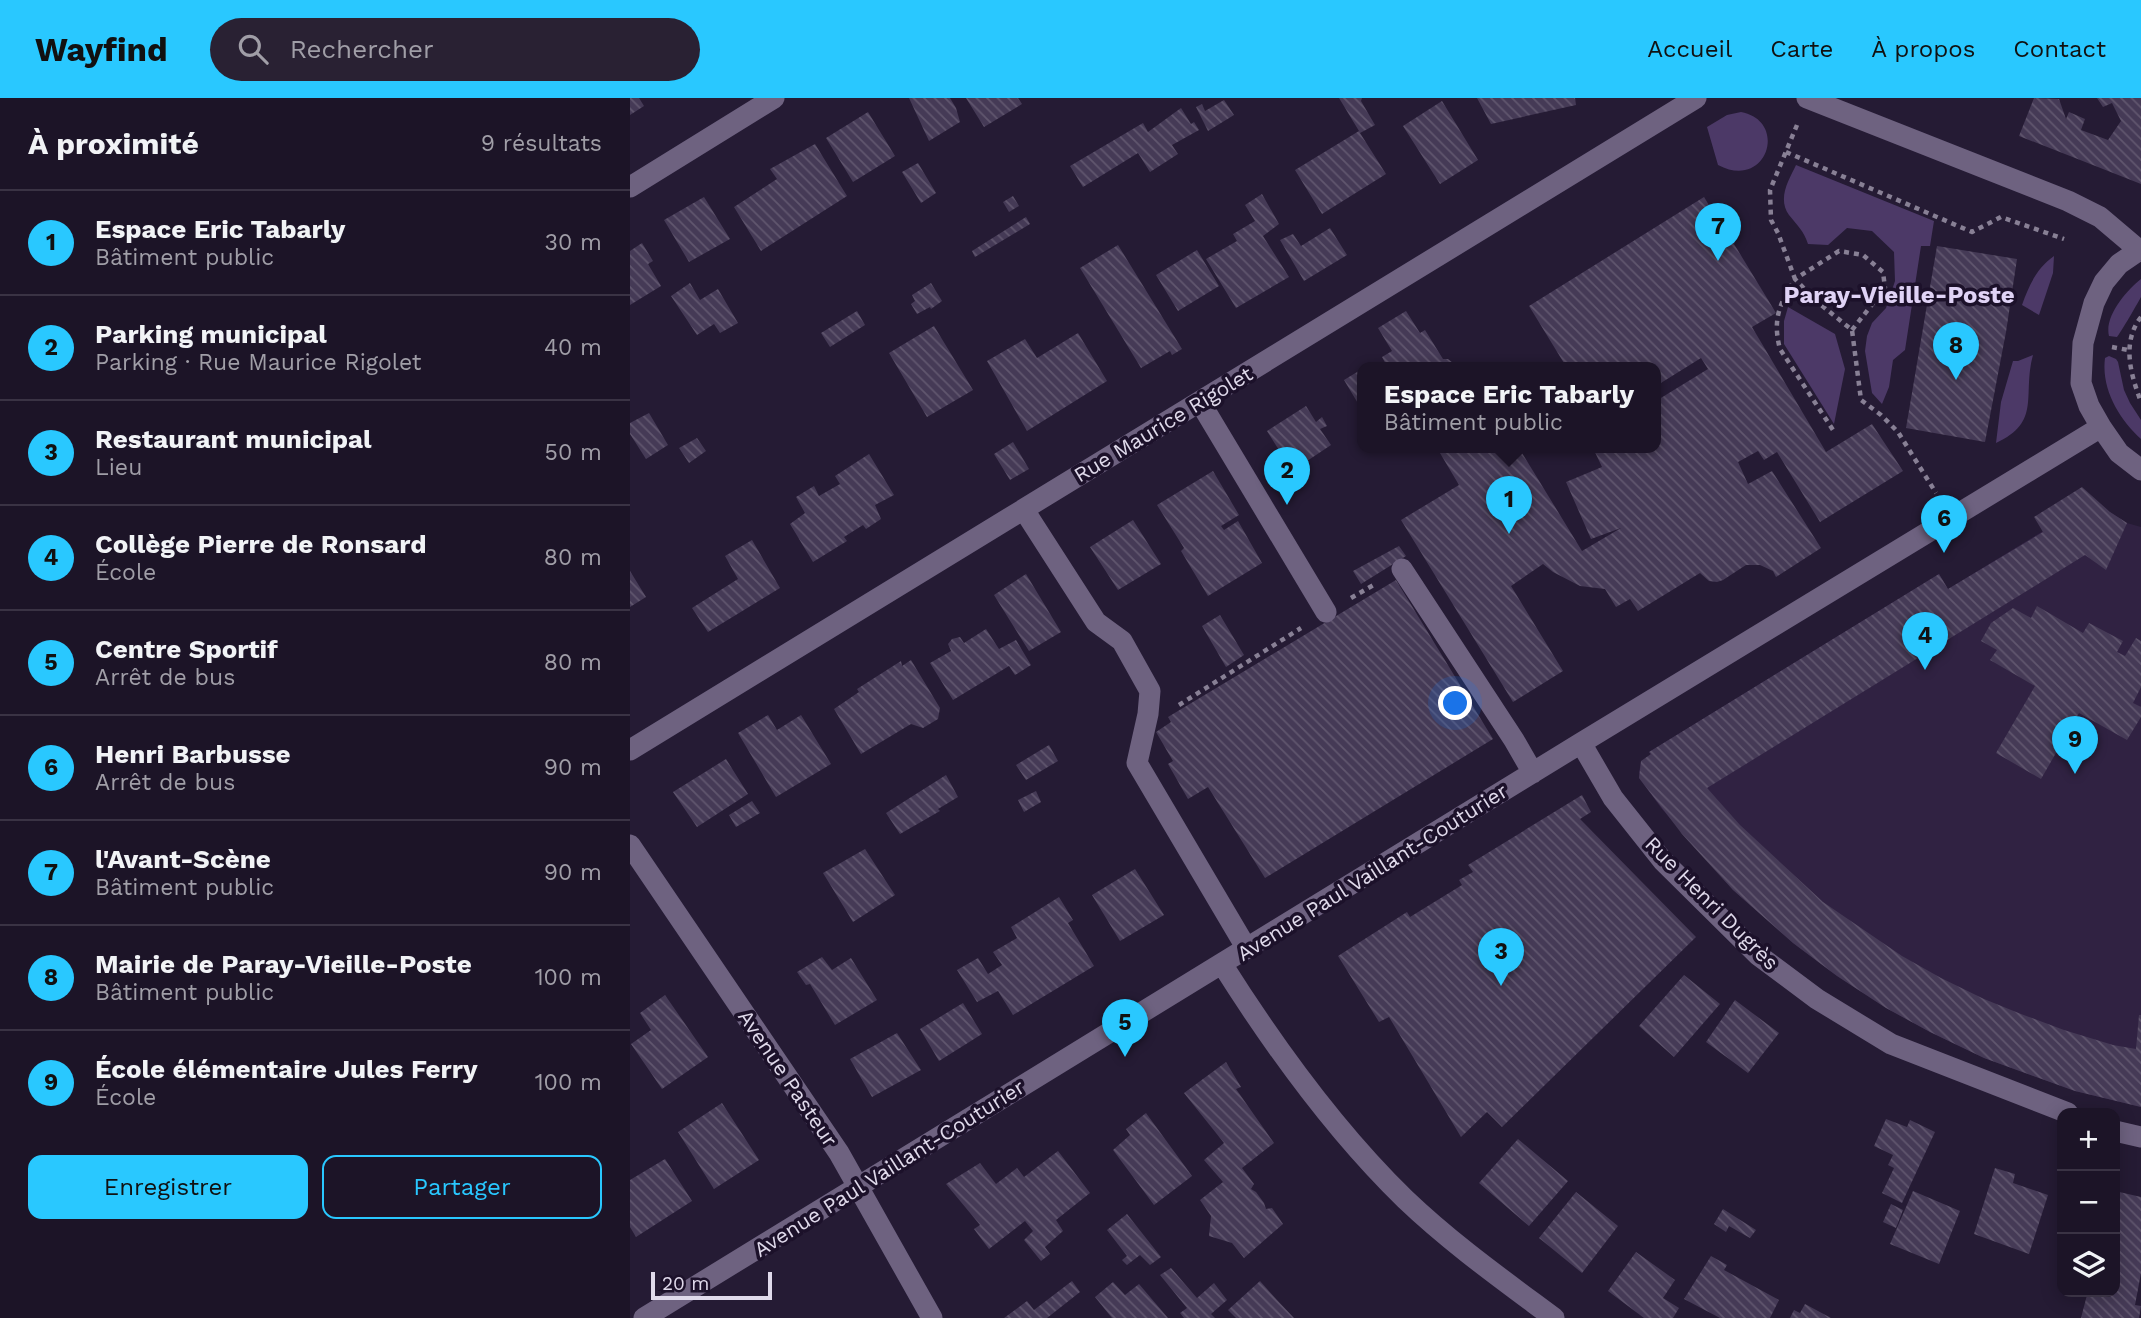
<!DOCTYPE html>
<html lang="fr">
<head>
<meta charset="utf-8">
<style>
	:root { --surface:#1c1427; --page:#292133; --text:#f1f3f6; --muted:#a09ea7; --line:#3a3344; --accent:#29c8ff }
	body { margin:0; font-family:"Work Sans",sans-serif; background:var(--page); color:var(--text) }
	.controls { position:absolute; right:21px; bottom:21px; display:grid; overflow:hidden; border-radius:14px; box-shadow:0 4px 18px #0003 }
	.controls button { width:63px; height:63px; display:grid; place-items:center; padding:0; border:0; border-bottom:2px solid var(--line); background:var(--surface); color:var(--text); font:35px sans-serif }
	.scale { position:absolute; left:21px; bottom:18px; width:121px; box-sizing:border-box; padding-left:7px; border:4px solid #e0daeb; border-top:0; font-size:19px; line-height:24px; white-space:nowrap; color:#e0daeb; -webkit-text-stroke:5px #1c112a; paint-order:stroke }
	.you { position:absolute; left:826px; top:606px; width:24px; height:24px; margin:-18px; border:5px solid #fff; border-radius:50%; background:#1a73e8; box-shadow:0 0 0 10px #1a73e833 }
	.badge { display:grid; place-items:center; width:46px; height:46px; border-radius:50%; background:var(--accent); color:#111; font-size:23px; font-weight:700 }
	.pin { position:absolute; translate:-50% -58px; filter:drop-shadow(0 2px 4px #0008) }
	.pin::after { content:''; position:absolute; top:37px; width:24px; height:21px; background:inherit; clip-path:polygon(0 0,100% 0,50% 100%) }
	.popup { position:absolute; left:727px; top:264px; width:304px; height:91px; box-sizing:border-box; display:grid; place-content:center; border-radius:14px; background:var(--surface); filter:drop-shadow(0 2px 5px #0005); font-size:23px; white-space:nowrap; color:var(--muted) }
	.popup b { font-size:26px; color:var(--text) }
	.popup::after { content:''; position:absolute; left:50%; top:100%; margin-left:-14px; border:14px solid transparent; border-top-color:var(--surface) }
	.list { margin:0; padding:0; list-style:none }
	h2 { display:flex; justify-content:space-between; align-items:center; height:91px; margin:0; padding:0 28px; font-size:30px }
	h2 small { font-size:23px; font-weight:400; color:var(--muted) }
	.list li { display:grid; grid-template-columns:46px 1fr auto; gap:21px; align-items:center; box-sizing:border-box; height:105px; padding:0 28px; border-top:2px solid var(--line) }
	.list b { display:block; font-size:26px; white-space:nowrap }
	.list p { margin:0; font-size:23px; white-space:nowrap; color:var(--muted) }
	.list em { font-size:23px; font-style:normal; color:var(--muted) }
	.actions { display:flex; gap:14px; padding:21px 28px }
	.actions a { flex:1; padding:16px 0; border:2px solid var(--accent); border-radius:14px; text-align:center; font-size:24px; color:var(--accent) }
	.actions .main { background:var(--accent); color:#111 }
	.icon { flex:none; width:38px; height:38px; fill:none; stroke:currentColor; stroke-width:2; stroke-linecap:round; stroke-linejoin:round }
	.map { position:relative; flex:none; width:1511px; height:1220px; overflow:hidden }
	header { display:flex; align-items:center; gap:42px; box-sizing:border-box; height:98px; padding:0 35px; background:var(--accent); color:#111 }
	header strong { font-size:33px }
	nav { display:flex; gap:38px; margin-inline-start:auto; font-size:24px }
	.search { width:490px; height:63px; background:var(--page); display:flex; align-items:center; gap:18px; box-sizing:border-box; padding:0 24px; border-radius:38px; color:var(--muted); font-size:26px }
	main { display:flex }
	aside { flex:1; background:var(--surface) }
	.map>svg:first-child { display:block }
	.built { fill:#302242 }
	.green { fill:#4c3967 }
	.building { fill:url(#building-back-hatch) }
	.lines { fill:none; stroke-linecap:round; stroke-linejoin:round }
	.path { stroke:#888095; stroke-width:4.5; stroke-dasharray:5 5; stroke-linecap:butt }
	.minor { stroke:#6e6280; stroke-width:21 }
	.labels { text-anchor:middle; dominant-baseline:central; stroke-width:7; stroke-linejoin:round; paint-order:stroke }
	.street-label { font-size:21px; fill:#e0daeb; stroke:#1c112a }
	.quarter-label { font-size:24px; font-weight:bold; fill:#e0d3f6; stroke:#1c112a }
</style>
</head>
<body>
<header>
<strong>Wayfind</strong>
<div class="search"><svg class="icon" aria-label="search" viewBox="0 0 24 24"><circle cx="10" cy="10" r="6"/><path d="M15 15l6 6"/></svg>Rechercher</div>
<nav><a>Accueil</a><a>Carte</a><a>À propos</a><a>Contact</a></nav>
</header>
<main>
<aside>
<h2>À proximité<small>9 résultats</small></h2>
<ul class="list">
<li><span class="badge">1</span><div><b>Espace Eric Tabarly</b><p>Bâtiment public</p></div><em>30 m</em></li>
<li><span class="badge">2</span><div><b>Parking municipal</b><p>Parking · Rue Maurice Rigolet</p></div><em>40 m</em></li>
<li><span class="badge">3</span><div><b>Restaurant municipal</b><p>Lieu</p></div><em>50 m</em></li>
<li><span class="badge">4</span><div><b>Collège Pierre de Ronsard</b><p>École</p></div><em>80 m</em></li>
<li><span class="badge">5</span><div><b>Centre Sportif</b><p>Arrêt de bus</p></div><em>80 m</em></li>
<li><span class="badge">6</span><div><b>Henri Barbusse</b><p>Arrêt de bus</p></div><em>90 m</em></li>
<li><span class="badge">7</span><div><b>l'Avant-Scène</b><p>Bâtiment public</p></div><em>90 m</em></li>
<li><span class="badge">8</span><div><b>Mairie de Paray-Vieille-Poste</b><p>Bâtiment public</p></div><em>100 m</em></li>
<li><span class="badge">9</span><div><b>École élémentaire Jules Ferry</b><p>École</p></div><em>100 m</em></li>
</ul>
<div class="actions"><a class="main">Enregistrer</a><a>Partager</a></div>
</aside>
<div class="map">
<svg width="1511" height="1220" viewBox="0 0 1511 1220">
	<defs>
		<pattern id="building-back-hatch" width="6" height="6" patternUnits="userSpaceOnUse" patternTransform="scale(1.75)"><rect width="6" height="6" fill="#453a56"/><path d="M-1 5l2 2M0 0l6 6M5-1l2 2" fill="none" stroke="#60566e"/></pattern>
	</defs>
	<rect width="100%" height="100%" fill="#251b34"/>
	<path class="built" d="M1480,414L1497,425L1511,429V1009L1445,993L1354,960L1300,934L1256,910L1207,878L1163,845L1103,792L1031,710L1009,680V674L1011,664L1021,657L1019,654L1309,476L1318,491L1413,433Z"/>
	<path class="green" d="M1111,14C1159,23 1137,93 1088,67L1077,29L1097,17Z
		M1166,67L1304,123L1300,148H1291L1275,252L1263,262L1259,289L1252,306L1242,295L1235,253L1237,238L1242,225L1256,210L1265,183L1264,154L1242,133L1217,130L1198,147L1178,146C1174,133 1167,127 1159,117C1147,100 1159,82 1166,67Z
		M1424,158L1423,175L1409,217L1392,207C1399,187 1407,170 1424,158Z
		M1511,181C1511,186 1511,193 1511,199C1510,201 1490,236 1487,239L1479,238C1474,218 1497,192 1511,181Z
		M1158,209L1205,236L1215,271L1204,326L1154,246V223Z
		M1403,257C1392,297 1412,324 1366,345L1371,304L1383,263H1388Z
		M1479,258L1486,261L1488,264L1494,292L1500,305L1511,322V341C1489,321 1471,291 1475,260Z"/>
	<path class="building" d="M0,0H9L14,8L0,17Z
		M279,0H320L326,10L330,24L299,43Z
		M336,0H388L392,6L354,29Z
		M709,0H732L731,3L745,27L730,35L756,76L692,116L665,72L729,33Z
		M847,0H945L946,7L861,26Z
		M1404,0L1429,1L1436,21L1439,14L1455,21L1451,32L1478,42L1491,23L1482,5L1473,9L1467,0H1511V86L1389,38Z
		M594,2L604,17L578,33L566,9L572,6L575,13Z
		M812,3L848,62L810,86L773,28Z
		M551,10L561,26L564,24L569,32L542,47L548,56L520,74L508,55L453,89L440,68L513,25L518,34Z
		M238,14L265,58L223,84L196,40Z
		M185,46L217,98L131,153L104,109L147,81L140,71Z
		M288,65L306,95L291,105L272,74Z
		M632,96L649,126L633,138L659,179L606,210L576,161L607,143L603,136L625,123L615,107Z
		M383,98L389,108L379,114L373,104Z
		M74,99L100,141L59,164L34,122Z
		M1074,99L1096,135L1100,133L1107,139L1104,146L1146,215L1122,229L1196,354L1242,326L1273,373L1190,424L1147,354L1134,362L1128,353L1108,364L1118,386L1142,373L1191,450L1146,479L1143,473L1130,467H1116L1093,482L1087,484L1079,483L1070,475L1008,513L1000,501L986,509L975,491L950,488L923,474L913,466L881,488L933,573L883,604L771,422L829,387L807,350H889L952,453L991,430L961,441L936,384L972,369L963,350H1026V303L1078,271L1071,260L1026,288V270H937L899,208Z
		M396,119L400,126L345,159L342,153Z
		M700,130L717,157L674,183L650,142L663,136L671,148Z
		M12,145L23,163L18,166L31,188L0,207V153Z
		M488,147L552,251L542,257L540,253L511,270L450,170Z
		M1307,148L1387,161L1376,234L1355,344L1276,330Z
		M567,152L589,188L548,213L526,177Z
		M60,185L70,202L88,191L108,225L90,235L84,226L67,237L41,198Z
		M301,185L312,203L301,211L300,209L287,216L281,206L285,203L282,197Z
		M227,213L235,227L200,249L191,235Z
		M776,213L790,235L795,232L813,261H818L823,265L824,268L822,270H758L752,259L762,253L748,230Z
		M304,228L343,292L297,319L259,255Z
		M448,235L477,283L397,333L357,263L395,241L407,260Z
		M732,271V312L714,282Z
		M676,308L686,324L692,319L697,328L690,331L701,347L662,373L637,333Z
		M19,315L38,347L16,361L0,336V325Z
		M67,340L76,353L59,365L49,350Z
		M383,344L399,371L380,382L364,356Z
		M239,356L264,397L245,407L251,421L236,431L233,427L214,439L217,443L183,464L160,426L175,415L166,399L184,388L189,398L210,386L205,378Z
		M583,373L609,417L591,428L594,432L608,423L632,465L578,498L551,453L554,450L527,407Z
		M1452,389L1480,414L1497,425L1476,472L1455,457L1077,690L1110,727L1193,804L1272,858L1311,880L1354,901L1391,916L1434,932L1483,947L1506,951L1509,917H1511V1009L1445,993L1354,960L1300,934L1256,910L1207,878L1163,845L1103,792L1052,736L1009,680L1011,663L1021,656L1019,654L1309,476L1318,491L1413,434L1404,419Z
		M503,422L531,466L488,492L460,449Z
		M122,442L150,490L78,534L62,510L108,481L95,458Z
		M769,448L776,458L731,486L723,473Z
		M0,473L16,499L0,509Z
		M396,476L431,534L399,553L364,497Z
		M766,482L863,641L635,780L578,689L558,701L538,666L543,663L526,634L541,624L538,619Z
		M1407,508L1453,535L1459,525L1493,543L1487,554L1495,558L1506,540L1511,543V589L1503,605L1511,609V619L1497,642L1449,615L1411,681L1366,655L1405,588L1360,562L1367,552L1351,543L1361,525L1383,510L1401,520Z
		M590,517L614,557L596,569L572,528Z
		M356,531L369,551L386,542L401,567L385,577L379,568L323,602L300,565L321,553L318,546L322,541L330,539L334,545Z
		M281,562L310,610L308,621L293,630L281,626L231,656L204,611L229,594L227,591L271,563L272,568Z
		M138,617L147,632L171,617L201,666L146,699L108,635Z
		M419,647L428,663L396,682L386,667Z
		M96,661L118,696L67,729L43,694Z
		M316,677L328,699L308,711L310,713L270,736L256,715Z
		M406,693L411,704L394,714L388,702Z
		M952,697L961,714L950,721L1066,839L872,1029L857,1014L831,1039L759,919L749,924L708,858L777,814L780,819L832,787L829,782L843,774L838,767Z
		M122,703L130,715L106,729L99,717Z
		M235,751L265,797L223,824L193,775Z
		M505,771L534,817L490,843L462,797Z
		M429,799L443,822L438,825L464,868L383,917L368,893L347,904L327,872L348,860L358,876L372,867L363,854L387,840L381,829Z
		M192,859L202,872L221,860L247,902L205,927L180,886L176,887L167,874Z
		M1054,877L1090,906L1044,959L1009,928Z
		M35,897L78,959L32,991L1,946L21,932L10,915Z
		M1105,902L1149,935L1118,975L1076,944Z
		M333,905L352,936L309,963L290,931Z
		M267,935L291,972L242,999L220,961Z
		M596,964L611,989L606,991L644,1045L612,1070L624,1086L621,1091L626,1094L634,1105L636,1111L642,1110L653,1126L614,1160L602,1145L579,1138L581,1118L570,1102L593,1084L574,1062L594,1045L554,995Z
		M92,1005L129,1062L84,1091L48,1034Z
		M516,1015L562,1078L524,1107L483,1052L500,1037L496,1031Z
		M1256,1021L1277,1029L1280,1022L1305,1034L1272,1105L1252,1095L1264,1070L1258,1067L1263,1057L1244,1048Z
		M888,1041L938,1083L899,1128L849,1085Z
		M428,1053L460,1095L426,1122L433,1133L415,1149L420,1156L411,1163L394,1142L403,1133L395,1123L359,1151L344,1131L350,1127L316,1086L350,1065L366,1086L387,1070L394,1079Z
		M35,1061L62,1103L6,1139L0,1129V1082Z
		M1365,1070L1385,1076L1383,1085L1418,1097L1399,1156L1344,1136Z
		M1283,1093L1330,1113L1309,1166L1260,1146Z
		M1485,1093L1511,1099V1175L1505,1207L1511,1208L1509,1220H1451L1457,1197L1448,1194H1485Z
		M946,1094L988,1128L952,1175L909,1140Z
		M1261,1106L1273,1112L1266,1130L1253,1124Z
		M1093,1111L1126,1132L1120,1140L1099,1128L1096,1134L1084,1126Z
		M497,1116L531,1159L520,1167L510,1157L497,1167L492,1162L497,1158L477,1132Z
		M1006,1154L1045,1182L1033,1200L1049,1210L1043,1220H1014L978,1193Z
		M1081,1158L1097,1167L1094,1172L1149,1202L1140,1220H1090L1054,1201Z
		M541,1170L567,1200L584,1185L597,1202L581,1216L585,1220H554L550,1215L557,1210L530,1177Z
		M442,1183L450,1194L417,1220H374L397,1203L404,1212Z
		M630,1183L647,1202L664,1220H606L598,1212Z
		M483,1184L495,1197L509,1186L538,1220H482L465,1199Z
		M1175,1206L1201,1220H1160L1164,1212L1170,1215Z"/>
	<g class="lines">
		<path class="path" d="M1167,27L1140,92L1141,122L1148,135L1165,181C1150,205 1142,221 1150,251L1203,332
			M1156,54L1342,134L1371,119L1434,141
			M1511,219C1491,245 1501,277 1511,304
			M1222,232L1255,190L1253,174L1233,157L1209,153L1165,181L1185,202L1222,232L1231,302L1251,317L1268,334L1306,395
			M1482,249L1498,252
			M721,500L747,485
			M549,607L671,530"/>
		<path class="minor" d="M1177,0L1438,103L1470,119L1509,152
			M0,89L144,0
			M1511,151L1489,166L1474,184L1464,205L1453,245L1451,285L1459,308L1471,329L1489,355L1511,372
			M570,304L696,514
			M394,412L466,524L492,543L520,593L518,616L507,665L617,851
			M772,471L884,642L903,675
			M951,645L983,700L1033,763L1128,857L1187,901L1261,946L1438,1015
			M0,652L1066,0
			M0,747L209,1055L302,1220
			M592,866C645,950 704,1032 775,1101C821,1145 873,1182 924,1220
			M1485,1033L1511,1039
			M14,1220L951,645L1471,329"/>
	</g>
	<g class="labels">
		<g class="street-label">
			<text transform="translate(533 326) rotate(-31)">Rue Maurice Rigolet</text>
			<text transform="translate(742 774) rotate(-32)">Avenue Paul Vaillant-Couturier</text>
			<text transform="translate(1082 805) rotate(45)">Rue Henri Dugrès</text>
			<text transform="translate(158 980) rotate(56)">Avenue Pasteur</text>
			<text transform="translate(259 1070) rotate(-32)">Avenue Paul Vaillant-Couturier</text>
		</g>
		<g class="quarter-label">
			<text x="1269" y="197">Paray-Vieille-Poste</text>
		</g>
	</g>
</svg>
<div class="controls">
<button>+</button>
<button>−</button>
<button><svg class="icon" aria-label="layers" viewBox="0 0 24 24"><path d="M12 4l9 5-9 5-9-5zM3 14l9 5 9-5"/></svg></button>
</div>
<div class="scale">20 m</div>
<div class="you"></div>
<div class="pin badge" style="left:879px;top:436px">1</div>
<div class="popup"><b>Espace Eric Tabarly</b>Bâtiment public</div>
<div class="pin badge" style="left:657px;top:407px">2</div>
<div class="pin badge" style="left:871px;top:888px">3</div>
<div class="pin badge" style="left:1295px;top:572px">4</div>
<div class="pin badge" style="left:495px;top:959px">5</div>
<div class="pin badge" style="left:1314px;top:455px">6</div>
<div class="pin badge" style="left:1088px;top:163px">7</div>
<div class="pin badge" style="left:1326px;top:282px">8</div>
<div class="pin badge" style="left:1445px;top:676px">9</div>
</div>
</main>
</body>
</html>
